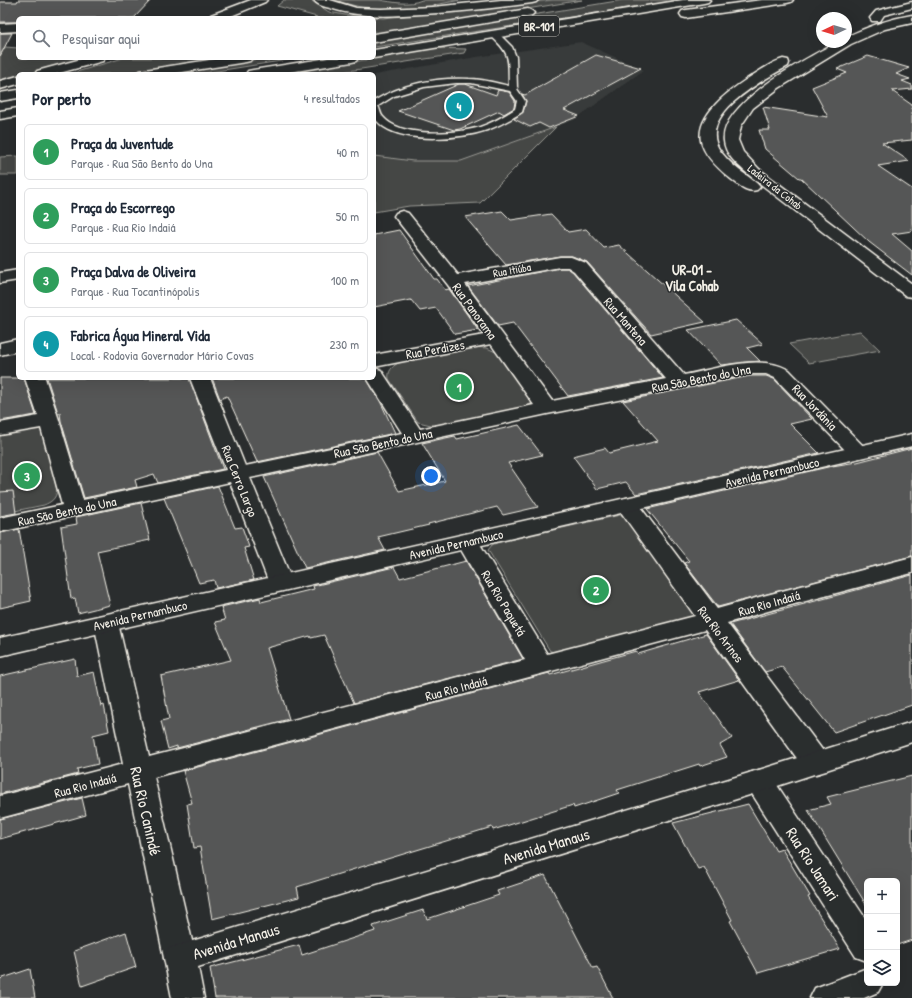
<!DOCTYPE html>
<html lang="pt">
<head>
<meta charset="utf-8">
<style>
	:root { --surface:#fff; --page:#f6f6f7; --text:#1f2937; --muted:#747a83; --line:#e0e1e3; --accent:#111827 }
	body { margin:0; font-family:"Patrick Hand",sans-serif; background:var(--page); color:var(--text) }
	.controls { position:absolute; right:12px; bottom:12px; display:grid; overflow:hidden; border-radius:6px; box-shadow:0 4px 16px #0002 }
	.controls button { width:36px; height:36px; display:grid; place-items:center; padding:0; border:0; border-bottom:1px solid var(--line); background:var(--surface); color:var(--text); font:20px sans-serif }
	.compass { position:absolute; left:816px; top:12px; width:36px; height:36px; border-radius:50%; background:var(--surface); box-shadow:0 4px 16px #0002; rotate:266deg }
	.you { position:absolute; left:431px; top:476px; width:14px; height:14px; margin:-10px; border:3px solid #fff; border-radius:50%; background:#1a73e8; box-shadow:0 0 0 6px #1a73e833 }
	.badge { display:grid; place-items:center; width:26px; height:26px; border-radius:50%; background:var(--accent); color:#fff; font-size:13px; font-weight:700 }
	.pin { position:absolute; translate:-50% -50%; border:2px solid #fff; box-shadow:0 1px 4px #0006 }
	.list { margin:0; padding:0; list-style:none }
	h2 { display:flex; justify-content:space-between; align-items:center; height:52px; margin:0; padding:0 16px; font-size:17px }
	h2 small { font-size:13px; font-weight:400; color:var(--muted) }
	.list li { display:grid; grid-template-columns:26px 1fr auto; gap:12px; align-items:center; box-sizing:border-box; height:56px; margin:0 8px 8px; padding:0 8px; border:1px solid var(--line); border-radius:6px }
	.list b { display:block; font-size:15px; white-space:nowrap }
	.list p { margin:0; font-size:13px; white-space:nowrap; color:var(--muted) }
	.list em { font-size:13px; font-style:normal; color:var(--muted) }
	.icon { flex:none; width:22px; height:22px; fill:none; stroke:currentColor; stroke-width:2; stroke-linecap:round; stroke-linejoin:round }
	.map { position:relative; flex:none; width:912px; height:998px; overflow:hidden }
	.search { position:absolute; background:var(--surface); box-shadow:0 4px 16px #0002; left:16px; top:16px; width:360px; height:44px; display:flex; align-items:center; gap:10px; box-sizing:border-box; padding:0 14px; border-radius:6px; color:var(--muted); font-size:15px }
	.panel { position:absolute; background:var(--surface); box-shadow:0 4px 16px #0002; left:16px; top:72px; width:360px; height:308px; border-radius:6px }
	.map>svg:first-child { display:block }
	.built { fill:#373a3a }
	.green { fill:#444645; stroke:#9c9c96 }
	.building { fill:#555756; stroke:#f4f1e8 }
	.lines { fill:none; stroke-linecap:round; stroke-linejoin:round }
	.lane-casing { stroke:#f4f1e8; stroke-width:3 }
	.street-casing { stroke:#f4f1e8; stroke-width:3 }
	.secondary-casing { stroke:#f4f1e8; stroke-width:3 }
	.highway-casing { stroke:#f4f1e8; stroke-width:3 }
	.lane { fill:#2a2d2e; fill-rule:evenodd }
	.street { fill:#2a2d2e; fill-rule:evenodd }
	.secondary { fill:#2a2d2e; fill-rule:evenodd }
	.highway { fill:#2a2d2e; fill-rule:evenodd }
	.labels { text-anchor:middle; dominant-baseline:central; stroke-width:3; stroke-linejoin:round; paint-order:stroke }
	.far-street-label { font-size:11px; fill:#f4f1e8; stroke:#2a2d2e }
	.shield { fill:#2a2d2e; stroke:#b7b6b0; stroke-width:1 }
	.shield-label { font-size:12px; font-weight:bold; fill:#f4f1e8 }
	.street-label { font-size:13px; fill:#f4f1e8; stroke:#2a2d2e }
	.far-district-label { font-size:14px; font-weight:bold; fill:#f4f1e8; stroke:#2a2d2e }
	.near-street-label { font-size:16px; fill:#f4f1e8; stroke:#2a2d2e }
</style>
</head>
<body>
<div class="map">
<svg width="912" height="998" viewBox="0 0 912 998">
	<rect width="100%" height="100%" fill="#2a2d2e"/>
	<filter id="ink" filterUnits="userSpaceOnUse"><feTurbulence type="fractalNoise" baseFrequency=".025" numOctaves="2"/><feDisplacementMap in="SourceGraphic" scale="8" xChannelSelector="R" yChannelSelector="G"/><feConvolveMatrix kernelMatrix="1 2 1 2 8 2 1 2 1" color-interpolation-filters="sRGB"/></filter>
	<g filter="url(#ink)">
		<path class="built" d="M581,42L644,70L574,120L461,161H413L374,156V75L476,57Z"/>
		<path class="green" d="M284,0H310L329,12L345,15L383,18L553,0H582L374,34V18H314L317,17L277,6Z
			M334,0C349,0 364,0 379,0C393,2 408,6 422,0H462C435,4 404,13 376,10C362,8 348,4 334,0Z
			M623,0H682L374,47V41Z
			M5,47L18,48L19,58H91L38,74H18V79L0,82V56Z
			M435,48L466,49L464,53L329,74L300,71Z
			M123,58H218L120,74H70Z
			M265,58H300L198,74H165Z
			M556,127L480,203L409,206L374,212V156L413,161H461Z
			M18,156V175H0V157Z
			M860,331L880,350L809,363L789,344Z
			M472,347L487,348L500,354L532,400L531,404L522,408L442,425H431L418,422L389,379C388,373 390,369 395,365C407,357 455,351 472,347Z
			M42,425L57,490C56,499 51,502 44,505L0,514V427Z
			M620,515L626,516L694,615L692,618L559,653L550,651L488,550L492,545L496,543Z"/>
		<path class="building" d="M18,0H151L134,18H18V22H0V2H17Z
			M0,33H12L0,56Z
			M596,55L641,68L564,110L579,116L549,128L539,123L530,127L514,119L523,112L526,101L522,94L525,95Z
			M868,56L909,68L896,74L910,79L902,81L912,85V89L892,91L912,105V140L882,143L909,161L878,166L912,189V231L892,234L912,251V275L869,242L801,178H799L765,149L759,130H770L763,107L828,117L812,87L847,73L837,69Z
			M459,84H465L496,95L498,90L509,92L515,101L514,108L504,114L499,111L460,129L454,130L398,111Z
			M502,211L511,220L551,214L568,232L586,229L604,248L619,245L705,322L651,334L587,262L572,256H560L506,265L465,217Z
			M399,230L434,279H437L445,290L449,289L478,330L455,334L436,308L420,311L411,300L374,307V235Z
			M560,268H568L573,272L663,378L568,396L513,323L498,326L468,286Z
			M736,320L763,344L747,348L760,361L721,365L688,330Z
			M750,376H766L774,379L812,419L790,424L819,453L636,494L626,482L597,489L573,456L605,448L609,453L658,441L623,401Z
			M0,378H24L36,415L0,421Z
			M47,378H189L223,469L158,483L154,474L135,480L137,487L84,498L61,421L60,413H58Z
			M212,378H366L381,403L395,433L257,462L227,396L220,399Z
			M519,425L542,455L508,463L538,507L503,515L497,507L428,524L429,525L378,537L385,550L305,568L264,477L377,452L399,491L445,481L422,443L455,436L457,439Z
			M912,448V556L718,607L684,563L689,561L647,509L832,466L857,462Z
			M218,486L235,528L242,527L249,547L244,548L254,580L216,588L214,580L199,583L164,498Z
			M13,491L16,513L0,516V492Z
			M141,503L150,540L97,551L110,605L78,613L75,598L71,599L61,527L77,524L76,517Z
			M19,529L31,601L0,608V533Z
			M466,561L523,659L354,703L324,635L311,638L310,636L267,648L289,719L177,748V746L168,749L161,721L169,719L161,676L231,660L215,622L225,620L221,607L260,598L261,602L314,589L313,586L394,567L400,578Z
			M912,575V705L834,732L782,667L765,672L730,624Z
			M706,634L739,680L699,692L732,738L720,745L727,757L700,766L699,764L617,790L619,793L574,808L573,805L493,830L492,827L361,867L297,887L299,897L212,919L200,847L194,848L187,804L192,803L183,771L549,673L550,675L636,651L638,654Z
			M75,659L77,676L94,672L101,706L104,705L109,731L93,735L98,764L77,769L78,774L0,794V676Z
			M912,776V940L897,945V881H867V906L808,810L831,804L827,797Z
			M82,798L86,815L0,839V819Z
			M748,804L776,851L782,849L810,896L808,897L840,949L758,973L730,921L732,920L704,867L698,869L673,823Z
			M545,875L593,968L597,967L613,998H215L210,968L299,945L302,955L375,931L373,926L423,910L427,919L499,895L497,891Z
			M126,932L136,967L82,986L74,951Z
			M30,969L35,998H0V979Z"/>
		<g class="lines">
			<g class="lane-casing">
				<path id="lane" d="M491,32H497L512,47L516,57L517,89L525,101L522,112C511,119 499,126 487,130C461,139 408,143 384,127C381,125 378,122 375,119L374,101C401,84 437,77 469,79C482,79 496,83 509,86C508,59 512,55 491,36ZM456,83H471L510,91L517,101L515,109C504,116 492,123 480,127C456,134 400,138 383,117C380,114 380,109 378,106L394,96L424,87Z"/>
			</g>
			<g class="street-casing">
				<path id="street" d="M18,23V31L0,32V24Z
					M402,211L408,213L458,275L560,257H571L586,263L684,375C716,369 759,353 789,370L869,452L865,456L858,458L851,456L775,378L766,374H750L547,414L250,478L293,583L289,589L281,591L273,589L269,583L230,482L0,532V518L62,505L41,428L0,435V423L38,416L25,378H45L59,420L83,500L226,470L190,378H210L245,466L402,433L367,378H374V368L381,370L420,429L534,405L491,344L374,367V355L484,335L448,285L394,216L396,213ZM560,267H568L574,271L666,379L552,401L465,284Z
					M18,270V280L0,283V273Z
					M18,339V351L0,355V343Z
					M627,498L635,500L717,609L763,596L912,557V573L768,611L727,623L826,755L830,763L826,771L816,774L806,771L705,630L154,777L196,958L191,968L180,972L169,968L164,958L128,784L0,818V796L123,764L94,623L97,617L106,615L115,617L118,623L149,757L525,660L456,541L459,536L467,534L475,536L547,654L695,616L616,505L619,500Z
					M759,770L769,773L867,921V961L856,957L749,789L745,781L749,773Z
					M867,968V983H883L878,992L864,998H810L815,988Z"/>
			</g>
			<g class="secondary-casing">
				<path id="secondary" d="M251,0H267L265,2L226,18H209L211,15Z
					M314,0H330L356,8L381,9L433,7L501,0H538L536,2L532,3C495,8 459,12 422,14C391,16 360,18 330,8C325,7 317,5 314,0Z
					M912,15V23L885,29L851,44L779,88L753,108L741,126L738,140L743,152L759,169L912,284V297L906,296L749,175C739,166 725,155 724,141C719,103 809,57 837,42H846V37C867,27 888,19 912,15Z
					M85,58H105L103,61L56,74H35L37,71Z
					M783,59L788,60L789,63L788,66C763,80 694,116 721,152C728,161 737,169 746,175C751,179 756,182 760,187L757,190C747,193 739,185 731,179C720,170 704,156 701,141C695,111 740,83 761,70C768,66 775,61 783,59Z
					M18,76V84L0,89V81Z
					M912,434V446L0,656V638Z
					M912,722V742L759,792L198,967L204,998H172L164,958L169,948L759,770Z"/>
			</g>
			<g class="highway-casing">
				<path id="highway" d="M683,0H710L708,2L704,3L374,58V50Z
					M762,0H793L791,2L787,3L686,18L682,17L680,14L682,11L686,10Z
					M912,2V8L884,15L880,21H872L870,18L876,11Z
					M528,9L532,11L534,13L532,15L374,42V34Z
					M222,58H252L250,61L246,62L170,74H138L140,71L145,70Z
					M328,58H358L356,61L352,62L277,74H246L248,71L253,70Z
					M18,90V98L0,101V93Z
					M18,108V116L0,119V111Z"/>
			</g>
			<use href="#lane" class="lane"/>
			<use href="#street" class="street"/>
			<use href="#secondary" class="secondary"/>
			<use href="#highway" class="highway"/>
		</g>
	</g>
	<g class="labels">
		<g class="far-street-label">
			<text transform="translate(775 187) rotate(38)">Ladeira da Cohab</text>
			<text transform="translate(512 270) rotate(-10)">Rua Itiúba</text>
		</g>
		<rect class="shield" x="519" y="16" width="40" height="20" rx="3"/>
		<g class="shield-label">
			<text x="539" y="26">BR-101</text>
		</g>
		<g class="street-label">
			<text transform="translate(475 311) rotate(54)">Rua Panorama</text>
			<text transform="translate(626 321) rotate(49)">Rua Mantena</text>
			<text transform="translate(435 349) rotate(-10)">Rua Perdizes</text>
			<text transform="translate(701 378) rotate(-11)">Rua São Bento do Una</text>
			<text transform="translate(815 407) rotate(46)">Rua Jordânia</text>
			<text transform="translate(383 443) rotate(-12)">Rua São Bento do Una</text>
			<text transform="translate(772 472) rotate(-13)">Avenida Pernambuco</text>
			<text transform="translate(240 481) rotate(68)">Rua Cerro Largo</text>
			<text transform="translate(67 511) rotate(-12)">Rua São Bento do Una</text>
			<text transform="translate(456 544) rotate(-13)">Avenida Pernambuco</text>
			<text transform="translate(504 603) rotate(59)">Rua Rio Paquetá</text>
			<text transform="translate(769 603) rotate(-16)">Rua Rio Indaiá</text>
			<text transform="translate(140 615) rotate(-13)">Avenida Pernambuco</text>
			<text transform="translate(721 634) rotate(53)">Rua Rio Arinos</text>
			<text transform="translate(456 688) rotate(-15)">Rua Rio Indaiá</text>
			<text transform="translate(85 785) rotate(-15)">Rua Rio Indaiá</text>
		</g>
		<g class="far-district-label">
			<text x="692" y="269">UR-01 -<tspan x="692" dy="16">Vila Cohab</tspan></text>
		</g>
		<g class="near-street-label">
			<text transform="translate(146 811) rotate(77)">Rua Rio Canindé</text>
			<text transform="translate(546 846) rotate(-17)">Avenida Manaus</text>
			<text transform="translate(813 864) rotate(57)">Rua Rio Jamari</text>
			<text transform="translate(236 941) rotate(-17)">Avenida Manaus</text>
		</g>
	</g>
</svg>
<div class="controls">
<button>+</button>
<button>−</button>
<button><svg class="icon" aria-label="layers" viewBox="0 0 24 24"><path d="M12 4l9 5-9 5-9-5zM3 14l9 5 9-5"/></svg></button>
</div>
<svg class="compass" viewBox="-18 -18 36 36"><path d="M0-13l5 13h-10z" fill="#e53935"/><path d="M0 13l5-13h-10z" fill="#747a83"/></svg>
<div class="you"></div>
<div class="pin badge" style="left:459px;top:387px;background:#2e9e5b">1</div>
<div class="pin badge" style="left:596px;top:590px;background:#2e9e5b">2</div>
<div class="pin badge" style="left:27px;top:476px;background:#2e9e5b">3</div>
<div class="pin badge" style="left:459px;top:106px;background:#0f9aa8">4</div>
<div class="search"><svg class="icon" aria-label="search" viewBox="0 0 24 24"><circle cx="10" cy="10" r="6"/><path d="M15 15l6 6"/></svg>Pesquisar aqui</div>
<section class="panel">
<h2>Por perto<small>4 resultados</small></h2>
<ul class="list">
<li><span class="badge" style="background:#2e9e5b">1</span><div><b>Praça da Juventude</b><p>Parque · Rua São Bento do Una</p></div><em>40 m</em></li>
<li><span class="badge" style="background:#2e9e5b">2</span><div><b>Praça do Escorrego</b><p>Parque · Rua Rio Indaiá</p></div><em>50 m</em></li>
<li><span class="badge" style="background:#2e9e5b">3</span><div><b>Praça Dalva de Oliveira</b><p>Parque · Rua Tocantinópolis</p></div><em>100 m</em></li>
<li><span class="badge" style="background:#0f9aa8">4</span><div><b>Fabrica Água Mineral Vida</b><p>Local · Rodovia Governador Mário Covas</p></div><em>230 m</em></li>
</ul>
</section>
</div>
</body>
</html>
